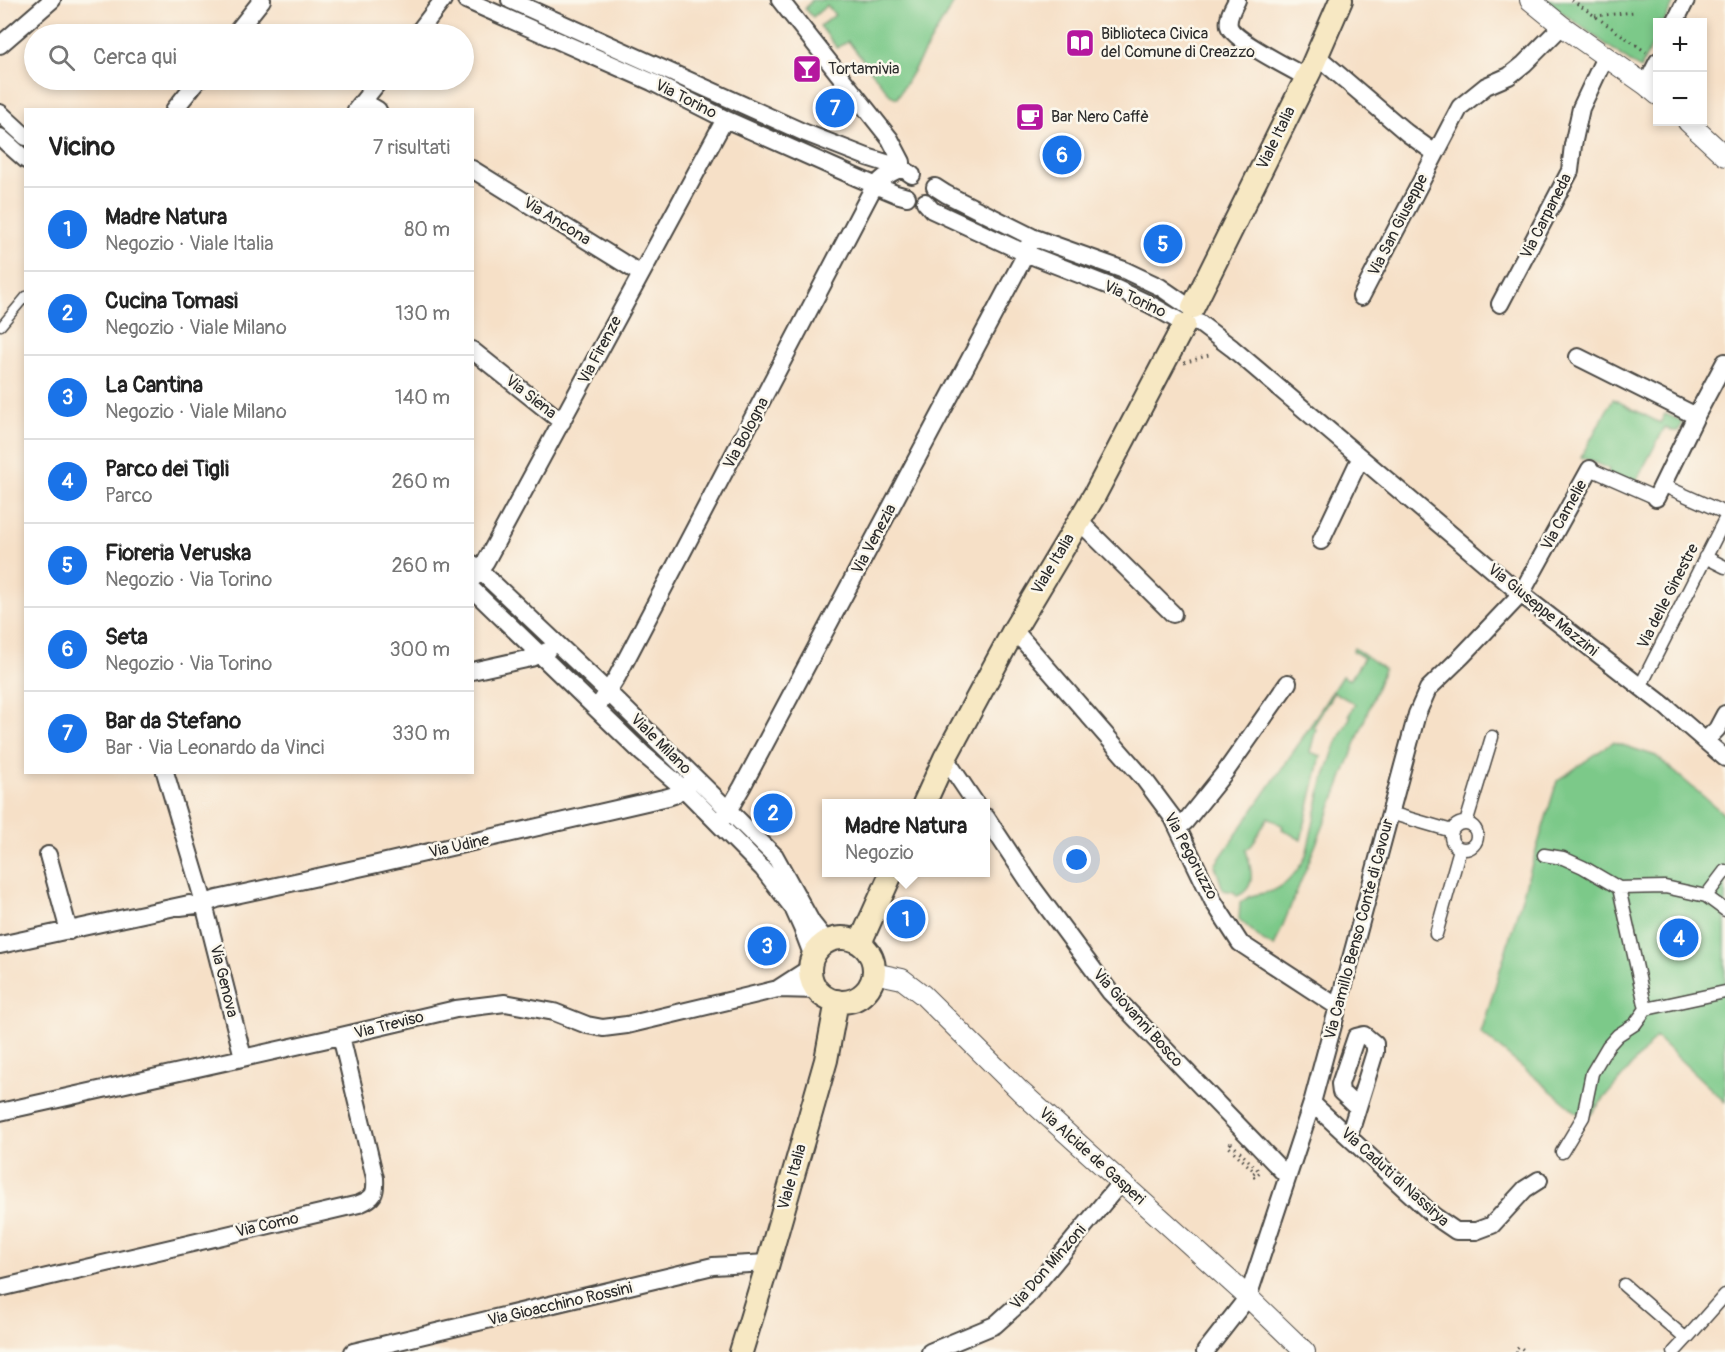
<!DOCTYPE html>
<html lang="it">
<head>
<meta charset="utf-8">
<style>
	:root { --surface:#fff; --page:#f2f2f2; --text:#222; --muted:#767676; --line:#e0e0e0; --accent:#1a73e8 }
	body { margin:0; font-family:Pangolin,sans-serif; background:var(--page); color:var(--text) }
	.controls { position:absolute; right:18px; top:18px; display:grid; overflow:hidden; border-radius:0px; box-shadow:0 3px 9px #0003 }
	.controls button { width:54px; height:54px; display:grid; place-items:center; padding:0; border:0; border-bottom:2px solid var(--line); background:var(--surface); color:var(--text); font:30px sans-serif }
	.you { position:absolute; left:1077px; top:860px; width:21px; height:21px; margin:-15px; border:4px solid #fff; border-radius:50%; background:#1a73e8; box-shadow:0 0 0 9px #1a73e833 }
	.badge { display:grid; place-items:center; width:39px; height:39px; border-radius:50%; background:var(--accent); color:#fff; font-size:20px; font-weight:700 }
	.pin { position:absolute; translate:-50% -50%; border:3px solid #fff; box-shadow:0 2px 6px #0006 }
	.popup { position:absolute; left:822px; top:799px; width:168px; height:78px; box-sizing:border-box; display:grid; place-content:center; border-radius:0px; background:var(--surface); filter:drop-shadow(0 2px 4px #0005); font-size:20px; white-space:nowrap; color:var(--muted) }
	.popup b { font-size:22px; color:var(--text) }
	.popup::after { content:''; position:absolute; left:50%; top:100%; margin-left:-12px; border:12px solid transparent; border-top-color:var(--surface) }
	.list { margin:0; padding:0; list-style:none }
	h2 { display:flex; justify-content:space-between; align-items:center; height:78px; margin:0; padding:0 24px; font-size:26px }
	h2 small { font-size:20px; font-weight:400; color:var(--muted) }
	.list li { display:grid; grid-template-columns:39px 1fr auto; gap:18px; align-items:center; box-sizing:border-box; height:84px; padding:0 24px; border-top:2px solid var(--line) }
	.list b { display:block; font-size:22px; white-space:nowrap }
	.list p { margin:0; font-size:20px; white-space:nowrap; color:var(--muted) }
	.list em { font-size:20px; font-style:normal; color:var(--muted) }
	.icon { flex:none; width:33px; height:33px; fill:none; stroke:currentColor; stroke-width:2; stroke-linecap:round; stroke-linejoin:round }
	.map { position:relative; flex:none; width:1725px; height:1352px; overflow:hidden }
	.search { position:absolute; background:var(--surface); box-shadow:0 3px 9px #0003; left:24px; top:24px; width:450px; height:66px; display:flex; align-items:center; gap:15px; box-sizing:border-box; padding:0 21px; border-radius:33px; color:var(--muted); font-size:22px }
	.panel { position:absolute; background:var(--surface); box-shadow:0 3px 9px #0003; left:24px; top:108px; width:450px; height:666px; border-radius:0px }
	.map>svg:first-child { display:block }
	.green { fill:#7bc989; stroke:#537a5a; stroke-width:1.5 }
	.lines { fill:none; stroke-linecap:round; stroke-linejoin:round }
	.service-casing { stroke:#494642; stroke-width:11 }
	.pedestrian-casing { stroke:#494642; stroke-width:15 }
	.minor-casing { stroke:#494642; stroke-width:20 }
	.tertiary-casing { stroke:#494642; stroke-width:22 }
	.secondary-casing { stroke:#494642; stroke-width:26 }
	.path { stroke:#494642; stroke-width:3; stroke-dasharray:1.5 4.5; stroke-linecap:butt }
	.service { stroke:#fff; stroke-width:8 }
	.pedestrian { stroke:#fff; stroke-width:12 }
	.minor { stroke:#fff; stroke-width:16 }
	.tertiary { stroke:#fff; stroke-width:20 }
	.secondary { stroke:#f7e8c3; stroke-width:22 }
	.labels { text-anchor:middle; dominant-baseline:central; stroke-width:5; stroke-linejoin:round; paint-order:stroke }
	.poi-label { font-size:16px; fill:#2b2b2b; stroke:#fbf7ec; text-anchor:start }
	.street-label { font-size:16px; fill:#2b2b2b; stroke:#fbf7ec }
</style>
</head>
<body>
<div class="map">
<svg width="1725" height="1352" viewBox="0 0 1725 1352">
	<rect width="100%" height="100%" fill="#fbf7ec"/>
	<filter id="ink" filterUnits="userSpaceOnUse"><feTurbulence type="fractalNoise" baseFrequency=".0167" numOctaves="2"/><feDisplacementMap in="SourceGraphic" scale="12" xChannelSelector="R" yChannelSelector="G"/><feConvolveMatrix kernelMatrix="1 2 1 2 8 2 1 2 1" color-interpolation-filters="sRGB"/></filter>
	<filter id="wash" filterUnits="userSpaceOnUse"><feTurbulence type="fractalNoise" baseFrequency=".008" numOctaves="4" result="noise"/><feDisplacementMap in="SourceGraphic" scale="24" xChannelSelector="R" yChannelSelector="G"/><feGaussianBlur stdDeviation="1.35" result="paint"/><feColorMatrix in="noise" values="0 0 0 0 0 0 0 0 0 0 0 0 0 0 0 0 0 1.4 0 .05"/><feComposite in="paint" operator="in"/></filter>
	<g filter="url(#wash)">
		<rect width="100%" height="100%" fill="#f6e0c7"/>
		<path class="green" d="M812,0H949L954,2L897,98L890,95L848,41L837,48L820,26L835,15L827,5L813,17L805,9Z
			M1545,0H1675L1664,22H1658L1657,35L1640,69Z
			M1613,399L1660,423L1665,414L1680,420L1682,425L1678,431H1672L1665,427L1633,487L1608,474L1609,469L1581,457Z
			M1354,648L1384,669L1332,805L1274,947L1263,941L1239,919L1240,903C1253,892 1257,896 1272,891C1288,885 1298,870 1306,856L1322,785L1337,741L1351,716L1349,715L1355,704L1334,692L1313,727L1316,729L1310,752L1321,756L1301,840L1282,829L1283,826L1268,817L1252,845L1246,850C1251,867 1258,888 1237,896L1234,892L1223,890L1215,865L1298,745L1342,676L1350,680L1364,658L1353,651Z
			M1613,742L1656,756L1725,815V1102L1656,1037L1586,1120L1481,1033L1557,781Z"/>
	</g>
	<g filter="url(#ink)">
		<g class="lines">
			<g class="service-casing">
				<path id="service" d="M1,326L26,296"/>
			</g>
			<g class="pedestrian-casing">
				<path id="pedestrian" d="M1590,469L1656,498
					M1662,485L1725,513
					M1705,557L1725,567
					M1640,687L1725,519
					M1390,813L1452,831
					M1451 836a13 13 0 1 1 26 0a13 13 0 1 1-26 0Z
					M1466,823L1492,737
					M1544,855L1563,858L1583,867L1619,888L1665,887L1706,896L1725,871
					M1619,888L1646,1009
					M1706,896L1725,910
					M1436,934L1460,849
					M1562,1152L1583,1117L1592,1073L1608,1046L1618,1035L1635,1024L1646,1009L1725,992
					M1624,1285L1686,1339L1674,1352
					M1686,1339L1725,1295"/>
			</g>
			<g class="minor-casing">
				<path id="minor" d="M466,0L652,82L725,119L858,178L896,194L907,197
					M510,0L803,132L867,157L902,168L912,175
					M780,0L890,139L902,162V168
					M1237,0C1233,8 1227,17 1229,26C1232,39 1293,70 1306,77
					M1675,22L1686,0
					M235,34L262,0
					M417,34L443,0
					M0,45L52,0
					M1317,56L1407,133L1435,153
					M1646,85L1658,61
					M363,101L378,110
					M174,110L198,80
					M356,110L380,80
					M0,113L26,137
					M0,137L26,160
					M472,169L641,274
					M935,187L946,194L1032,237L1124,270L1160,287L1189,307
					M925,202L932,210L1025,253L1117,289L1151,305L1181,322
					M1361,297L1460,107L1486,86L1509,76L1524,64L1562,26
					M1500,304L1570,171L1573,145L1581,108L1605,57
					M1199,323L1232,348L1521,594L1665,706L1725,758
					M472,350L562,422
					M1578,357L1696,416
					M1656,498L1696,416L1725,362
					M1079,521L1173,614
					M1321,541L1357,465L1362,459
					M473,564L608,692L775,856L812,923L827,942
					M472,580L486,561L725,119
					M472,589L643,754L683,788L763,869L793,908L802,928L813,957
					M1014,630L1144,779L1173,818L1213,901L1240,943L1338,1007
					M472,671L531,658L547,651
					M597,708L617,677L871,192C880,179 888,174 902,168
					M1705,741L1717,729L1725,714
					M945,758L976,804
					M165,772L203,899
					M986,817L1033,888L1110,992L1287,1176
					M718,823L728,811L742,787L1022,261L1032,237
					M1178,828L1185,822L1226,771L1288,683
					M48,855L69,931
					M204,904L243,1057
					M180,907L204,904L217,899L377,864L668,797L674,795L695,778
					M0,945L189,904
					M779,988L810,968
					M1312,1103L1434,1216L1456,1231H1476L1492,1225L1525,1189L1539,1180
					M0,1112L341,1036L456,1009L505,1003L554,1012L587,1025L603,1028L627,1025L778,989L818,990
					M1349,1136L1375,1052V1044L1364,1035L1356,1037L1340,1084L1341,1092L1357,1107
					M0,1288L359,1204C374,1198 376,1194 375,1178L341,1036
					M353,1352L713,1266L768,1263
					M930,1352L995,1325L1026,1297L1121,1182
					M1205,1352L1248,1297L1312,1103L1417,714L1428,689L1462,656L1521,594L1590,469"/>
			</g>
			<g class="tertiary-casing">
				<path id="tertiary" d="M1530,0L1562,26L1646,85L1658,95
					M1688,122L1725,156
					M874,973L902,979L923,995L1020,1091L1248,1297L1305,1352"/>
			</g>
			<g class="secondary-casing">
				<path id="secondary" d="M1193,307L1310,71L1341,0
					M924,804L945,758L1014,630L1094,496L1184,325
					M810 970a32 32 0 1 1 64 0a32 32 0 1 1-64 0Z
					M860,943L892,872
					M741,1352L768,1263L826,1060L837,1001"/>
			</g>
			<path class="path" d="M1572,0L1646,52
				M1595,16L1634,12
				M1184,363L1212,354
				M856,1007L870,994L877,992
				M1231,1143L1260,1172L1254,1177L1252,1174L1255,1172L1228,1146Z
				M1517,1352L1515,1350L1519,1346L1526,1352"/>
			<use href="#service" class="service"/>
			<use href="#pedestrian" class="pedestrian"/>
			<use href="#minor" class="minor"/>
			<use href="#tertiary" class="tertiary"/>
			<use href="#secondary" class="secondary"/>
		</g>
	</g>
	<defs>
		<g id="library-square" transform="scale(1.5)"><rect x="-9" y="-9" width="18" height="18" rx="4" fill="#b5179e" stroke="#fbf7ec"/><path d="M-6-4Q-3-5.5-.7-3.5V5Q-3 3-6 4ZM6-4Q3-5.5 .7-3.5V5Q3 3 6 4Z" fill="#fff"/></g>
		<g id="bar-square" transform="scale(1.5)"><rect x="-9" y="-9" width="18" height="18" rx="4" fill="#b5179e" stroke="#fbf7ec"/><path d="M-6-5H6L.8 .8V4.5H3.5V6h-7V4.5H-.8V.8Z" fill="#fff"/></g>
		<g id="cafe-square" transform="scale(1.5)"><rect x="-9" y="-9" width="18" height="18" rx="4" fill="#b5179e" stroke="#fbf7ec"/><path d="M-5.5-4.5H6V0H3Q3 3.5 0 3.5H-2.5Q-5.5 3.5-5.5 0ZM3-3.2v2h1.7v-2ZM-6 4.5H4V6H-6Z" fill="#fff"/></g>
	</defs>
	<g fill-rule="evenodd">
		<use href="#library-square" x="1080" y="43"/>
		<use href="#bar-square" x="807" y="69"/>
		<use href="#cafe-square" x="1030" y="117"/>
	</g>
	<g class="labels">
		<g class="poi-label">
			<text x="1101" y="34">Biblioteca Civica<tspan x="1101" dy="18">del Comune di Creazzo</tspan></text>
			<text x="828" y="69">Tortamivia</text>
			<text x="1051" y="117">Bar Nero Caffè</text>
		</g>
		<g class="street-label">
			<text transform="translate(686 99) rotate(27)">Via Torino</text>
			<text transform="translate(1276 138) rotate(-64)">Viale Italia</text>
			<text transform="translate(1546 216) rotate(-63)">Via Carpaneda</text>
			<text transform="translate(557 221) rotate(32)">Via Ancona</text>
			<text transform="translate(1398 225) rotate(-63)">Via San Giuseppe</text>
			<text transform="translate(1135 299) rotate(25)">Via Torino</text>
			<text transform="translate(600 350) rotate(-62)">Via Firenze</text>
			<text transform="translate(531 397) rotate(38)">Via Siena</text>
			<text transform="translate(746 433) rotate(-62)">Via Bologna</text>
			<text transform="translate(1564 515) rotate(-61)">Via Camelie</text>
			<text transform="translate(874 539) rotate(-62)">Via Venezia</text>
			<text transform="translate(1053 564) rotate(-59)">Viale Italia</text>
			<text transform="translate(1668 596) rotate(-63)">Via delle Ginestre</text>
			<text transform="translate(1543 610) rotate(39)">Via Giuseppe Mazzini</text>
			<text transform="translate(661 744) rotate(45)">Viale Milano</text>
			<text transform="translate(459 846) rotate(-13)">Via Udine</text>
			<text transform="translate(1191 856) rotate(62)">Via Pegoruzzo</text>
			<text transform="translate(1359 929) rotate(-75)">Via Camillo Benso Conte di Cavour</text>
			<text transform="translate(224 981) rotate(76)">Via Genova</text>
			<text transform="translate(1138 1018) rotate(48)">Via Giovanni Bosco</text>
			<text transform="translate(389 1025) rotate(-14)">Via Treviso</text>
			<text transform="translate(1092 1156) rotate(42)">Via Alcide de Gasperi</text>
			<text transform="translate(792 1177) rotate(-74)">Viale Italia</text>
			<text transform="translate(1395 1177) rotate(42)">Via Caduti di Nassirya</text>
			<text transform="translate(267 1225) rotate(-13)">Via Como</text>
			<text transform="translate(1048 1267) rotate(-49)">Via Don Minzoni</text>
			<text transform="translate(560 1304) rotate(-13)">Via Gioacchino Rossini</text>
		</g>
	</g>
</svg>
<div class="controls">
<button>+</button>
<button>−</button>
</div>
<div class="you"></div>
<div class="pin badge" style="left:906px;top:919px">1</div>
<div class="popup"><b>Madre Natura</b>Negozio</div>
<div class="pin badge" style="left:773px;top:813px">2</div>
<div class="pin badge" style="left:767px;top:946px">3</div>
<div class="pin badge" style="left:1679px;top:938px">4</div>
<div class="pin badge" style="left:1163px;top:244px">5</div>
<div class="pin badge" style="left:1062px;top:155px">6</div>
<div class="pin badge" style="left:835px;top:108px">7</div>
<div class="search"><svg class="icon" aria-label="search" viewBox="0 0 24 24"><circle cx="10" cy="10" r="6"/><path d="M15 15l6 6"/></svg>Cerca qui</div>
<section class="panel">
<h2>Vicino<small>7 risultati</small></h2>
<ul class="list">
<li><span class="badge">1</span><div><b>Madre Natura</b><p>Negozio · Viale Italia</p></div><em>80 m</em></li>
<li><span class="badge">2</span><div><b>Cucina Tomasi</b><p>Negozio · Viale Milano</p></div><em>130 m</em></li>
<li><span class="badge">3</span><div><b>La Cantina</b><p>Negozio · Viale Milano</p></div><em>140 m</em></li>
<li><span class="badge">4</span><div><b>Parco dei Tigli</b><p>Parco</p></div><em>260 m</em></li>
<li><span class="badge">5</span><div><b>Fioreria Veruska</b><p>Negozio · Via Torino</p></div><em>260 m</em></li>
<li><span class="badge">6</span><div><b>Seta</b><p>Negozio · Via Torino</p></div><em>300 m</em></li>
<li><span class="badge">7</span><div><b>Bar da Stefano</b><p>Bar · Via Leonardo da Vinci</p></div><em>330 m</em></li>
</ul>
</section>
</div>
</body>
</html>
